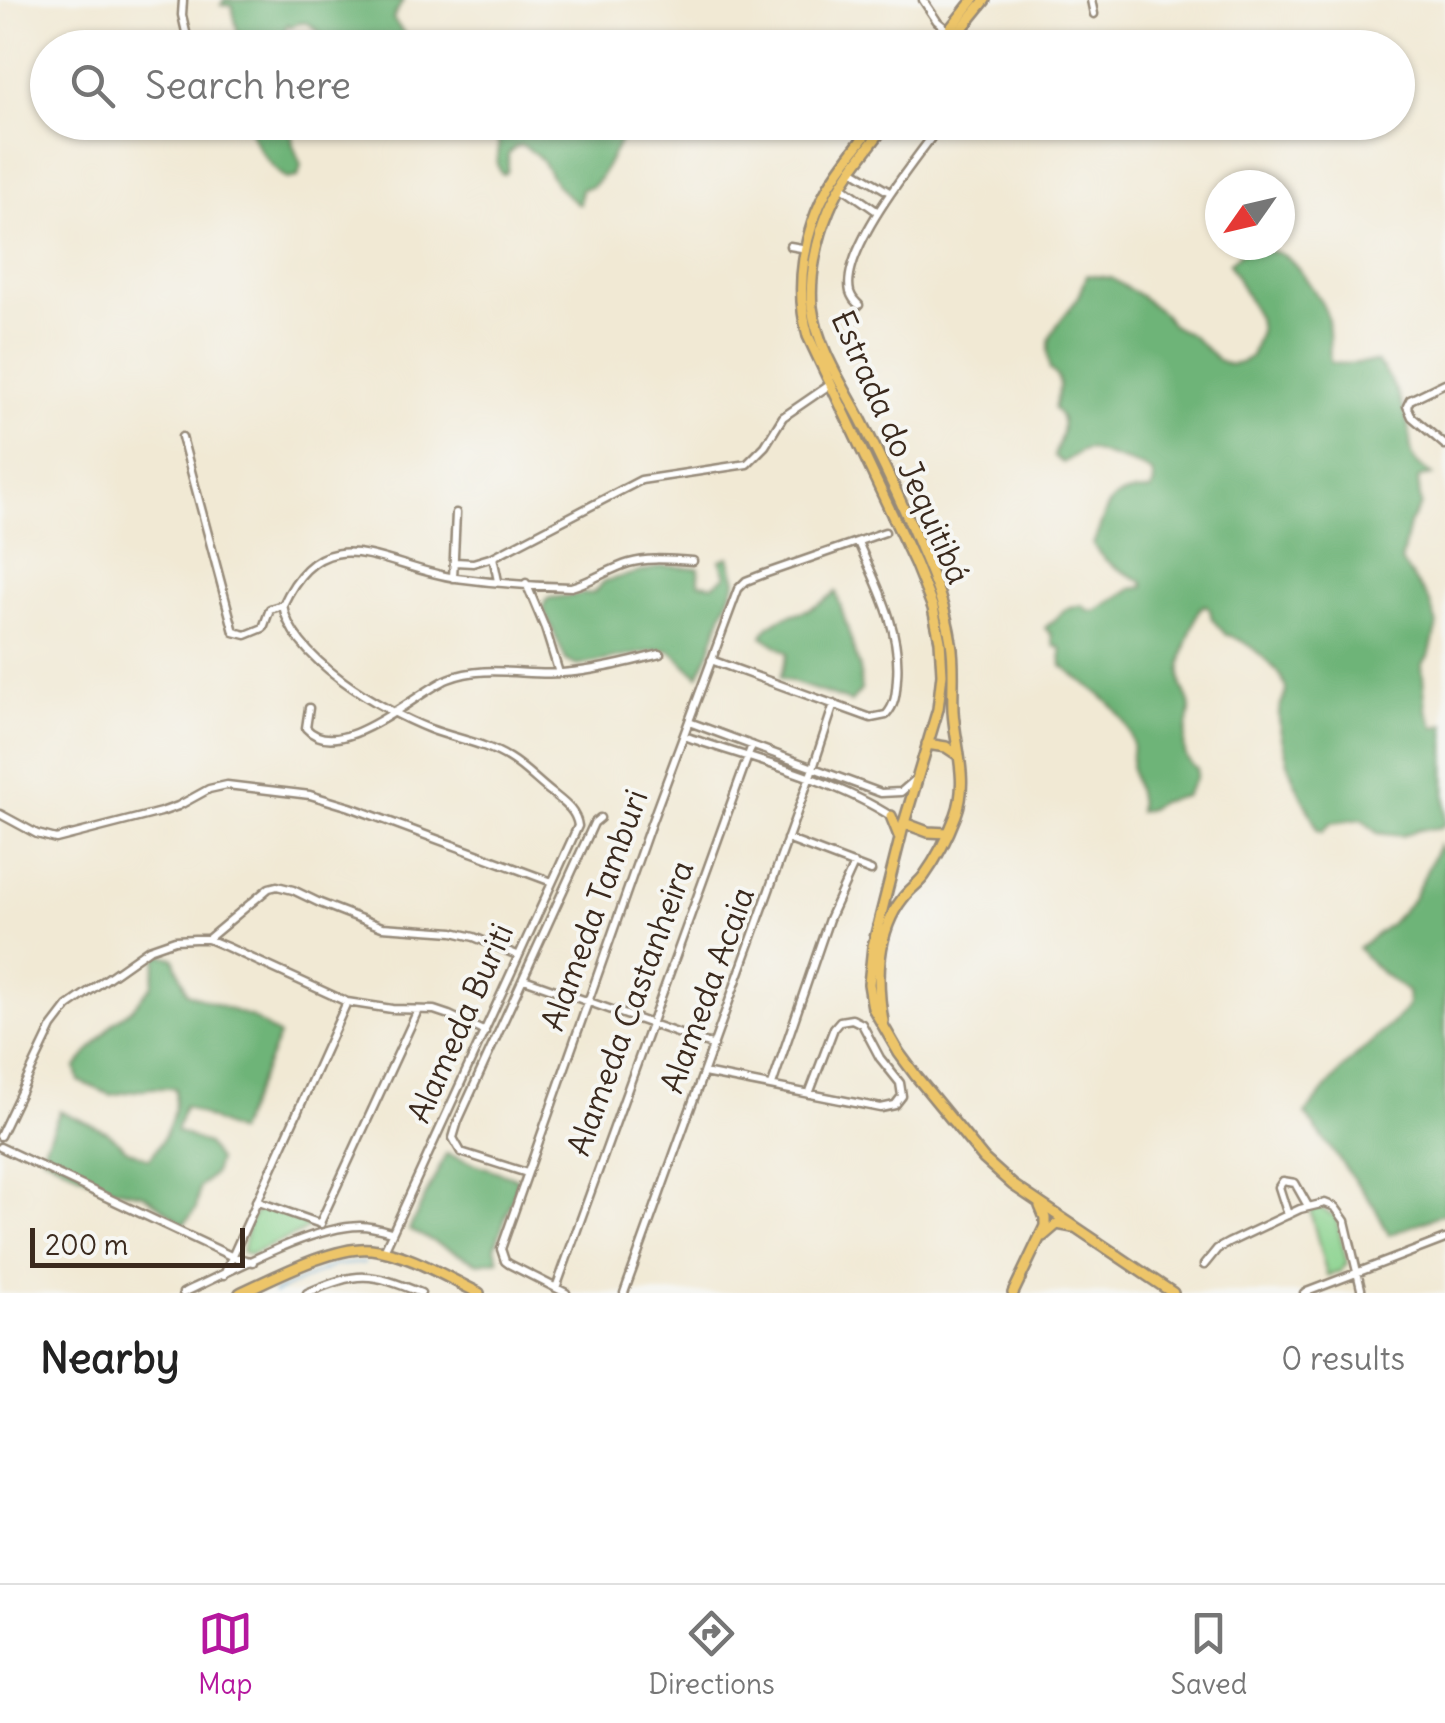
<!DOCTYPE html>
<html lang="en">
<head>
<meta charset="utf-8">
<style>
	:root { --surface:#fff; --page:#f6f6f6; --text:#222; --muted:#767676; --line:#e0e0e0; --accent:#b5179e }
	body { margin:0; font-family:Delius,sans-serif; background:var(--page); color:var(--text) }
	.compass { position:absolute; left:1205px; top:170px; width:90px; height:90px; border-radius:50%; background:var(--surface); box-shadow:0 2px 8px #0004; rotate:236deg }
	.scale { position:absolute; left:30px; bottom:25px; width:215px; box-sizing:border-box; padding-left:10px; border:5px solid #3b2a1e; border-top:0; font-size:28px; line-height:35px; white-space:nowrap; color:#3b2a1e; -webkit-text-stroke:8px #f6f6f2; paint-order:stroke }
	.list { margin:0; padding:0; list-style:none }
	h2 { display:flex; justify-content:space-between; align-items:center; height:130px; margin:0; padding:0 40px; font-size:42px }
	h2 small { font-size:32px; font-weight:400; color:var(--muted) }
	.icon { flex:none; width:55px; height:55px; fill:none; stroke:currentColor; stroke-width:2; stroke-linecap:round; stroke-linejoin:round }
	.map { position:relative; flex:none; width:1445px; height:1293px; overflow:hidden }
	.search { position:absolute; background:var(--surface); box-shadow:0 2px 8px #0004; left:30px; right:30px; top:30px; height:110px; display:flex; align-items:center; gap:25px; box-sizing:border-box; padding:0 35px; border-radius:55px; color:var(--muted); font-size:38px }
	.sheet { height:290px; background:var(--surface) }
	nav { display:flex; justify-content:space-around; align-items:center; box-sizing:border-box; height:140px; border-top:2px solid var(--line); background:var(--surface); font-size:28px; color:var(--muted) }
	nav a { display:grid; justify-items:center; gap:5px }
	nav .on { color:var(--accent) }
	.map>svg:first-child { display:block }
	.green { fill:#89d28d; stroke:#627e56; stroke-width:2.5 }
	.forest { fill:#6eb478; stroke:#546f4b; stroke-width:2.5 }
	.lines { fill:none; stroke-linecap:round; stroke-linejoin:round }
	.stream { stroke:#56a3cf; stroke-width:2.5 }
	.street-casing { stroke:#968a79; stroke-width:11 }
	.primary-casing { stroke:#968a79; stroke-width:14 }
	.street { stroke:#fff; stroke-width:6 }
	.primary { stroke:#edc569; stroke-width:9 }
	.labels { text-anchor:middle; dominant-baseline:central; stroke-width:8; stroke-linejoin:round; paint-order:stroke }
	.street-label { font-size:32px; fill:#3b2a1e; stroke:#f6f6f2 }
</style>
</head>
<body>
<div class="map">
<svg width="1445" height="1293" viewBox="0 0 1445 1293">
	<rect width="100%" height="100%" fill="#f6f6f2"/>
	<filter id="ink" filterUnits="userSpaceOnUse"><feTurbulence type="fractalNoise" baseFrequency=".01" numOctaves="2"/><feDisplacementMap in="SourceGraphic" scale="20" xChannelSelector="R" yChannelSelector="G"/><feConvolveMatrix kernelMatrix="1 2 1 2 8 2 1 2 1" color-interpolation-filters="sRGB"/></filter>
	<filter id="wash" filterUnits="userSpaceOnUse"><feTurbulence type="fractalNoise" baseFrequency=".0048" numOctaves="4" result="noise"/><feDisplacementMap in="SourceGraphic" scale="40" xChannelSelector="R" yChannelSelector="G"/><feGaussianBlur stdDeviation="2.25" result="paint"/><feColorMatrix in="noise" values="0 0 0 0 0 0 0 0 0 0 0 0 0 0 0 0 0 1.4 0 .05"/><feComposite in="paint" operator="in"/></filter>
	<g filter="url(#wash)">
		<rect width="100%" height="100%" fill="#f1e9d4"/>
		<path class="green" d="M1320,1208L1336,1217L1347,1263L1341,1271L1327,1276L1310,1210Z
			M260,1209H272L307,1222L308,1227L301,1233L249,1255L242,1252C245,1237 248,1219 260,1209Z"/>
		<path class="forest" d="M224,0H403L393,19L406,36C420,39 433,32 442,47H322L319,32L308,23H297L291,27L288,24L285,28L287,47H241L232,6L221,5Z
			M248,123H290L293,145L301,165L298,177L287,179C268,164 254,146 248,123Z
			M486,123H630L598,181L591,187L581,189L580,204H577C570,197 559,190 554,181C542,162 544,157 521,145L515,147L508,154V170L505,174L501,173L497,164L499,143L491,134Z
			M1251,251C1262,251 1273,250 1283,255C1296,261 1327,306 1328,321C1330,334 1329,349 1330,362C1345,367 1361,361 1377,362C1393,380 1407,412 1410,436C1411,444 1410,452 1414,459C1418,466 1427,471 1433,475L1420,477L1418,480L1421,505L1409,524L1401,562L1429,600L1437,625L1430,653L1422,665L1426,709L1435,728L1445,724V824L1440,828L1418,830L1402,836L1377,833L1362,819L1331,823L1322,832L1317,830C1309,805 1292,784 1287,758C1284,747 1278,724 1279,713C1279,705 1285,698 1286,691C1286,672 1243,636 1226,635L1212,619L1210,610L1206,605L1201,607L1197,614C1190,635 1176,664 1182,686C1184,694 1190,700 1190,709C1189,730 1174,755 1197,769L1196,777L1185,796L1160,802L1149,809L1138,812C1140,796 1135,787 1132,773C1129,762 1134,752 1132,741C1125,706 1087,686 1062,666L1061,648L1054,646L1051,634L1045,628L1066,609L1082,605L1088,610L1095,611L1131,589L1144,587L1142,581C1124,572 1102,563 1093,544C1110,507 1102,490 1151,491L1154,483L1152,473L1143,467L1088,449L1081,451L1063,463L1054,456C1060,440 1070,420 1054,409C1057,394 1066,380 1050,370C1041,335 1060,323 1078,298C1082,291 1084,283 1087,275L1111,278L1142,297L1163,314L1172,325L1192,336L1218,360L1230,365L1241,363L1251,356L1260,332L1258,318L1229,263L1240,254Z
			M729,557L736,581L721,616L709,653L698,676L670,650H657L577,666L566,660L543,608L546,600L550,598L593,593L605,581L664,566L699,568V583L713,585L726,576L720,560Z
			M836,592L860,669L861,690L851,702L780,678L788,653L762,636C773,615 795,616 814,607C822,603 829,597 836,592Z
			M1439,845L1445,856V1213L1389,1235L1374,1206L1305,1114L1343,1068L1401,1015L1408,1005L1407,992L1376,968L1358,948L1390,924L1413,899Z
			M158,954L174,958L187,993L251,1017L279,1036L237,1132L184,1106L176,1131L207,1144L218,1160L214,1173L199,1188L196,1209L184,1224L143,1194L105,1187L41,1155L60,1111L108,1132L126,1149L149,1159C165,1140 178,1113 175,1088H151L111,1095L79,1081L76,1067L115,1021L131,1010L152,985Z
			M446,1154L519,1179L495,1247L499,1260L478,1263L409,1230Z"/>
		<g class="lines">
			<path class="stream" d="M273,1293L335,1265L364,1263"/>
		</g>
	</g>
	<g filter="url(#ink)">
		<g class="lines">
			<g class="street-casing">
				<path id="street" d="M183,0L182,15L188,41
					M923,0L937,21L949,31
					M1091,0L1094,14
					M852,170L891,193
					M841,186L878,212
					M790,246L807,249
					M859,305C854,300 852,298 850,292C840,250 918,156 943,122
					M1445,383L1410,400L1407,406L1412,417L1445,445
					M182,437L234,632L246,635L263,628L270,609L283,605
					M493,557L498,581
					M455,562L473,563L493,557L641,480L747,464L765,446L783,417L831,384
					M453,578L456,513
					M526,583L545,628L559,673
					M283,605C291,658 383,711 430,729C456,739 485,743 509,758C524,767 537,781 551,792C563,802 576,810 578,826L384,1251
					M283,605C325,513 385,568 456,578C493,583 533,586 571,587C591,582 609,569 629,563C650,557 672,560 693,561
					M711,660L871,718L886,715C896,704 896,692 897,678C901,629 877,586 858,542
					M309,708L306,728C339,765 415,693 448,679C485,664 524,676 562,673C595,671 628,662 660,654
					M689,722L881,793L901,792L915,780
					M684,736C748,758 836,780 892,817
					M0,814L37,834L56,839L161,812L178,806L209,789L227,785L310,795L350,807L552,882
					M787,839L871,871
					M208,939L269,888L277,886L293,890L320,903L382,927L453,932L474,937L517,955
					M524,979L714,1046
					M704,1073L881,1108L895,1105L902,1096L900,1083L880,1058L862,1024L852,1019L840,1021L834,1028L809,1094
					M772,1085L829,919L854,864
					M0,1136L52,1027L68,1006L149,949L175,940L195,939H208L227,947L347,1002L392,1009L434,1010L449,1015L485,1032
					M0,1147L231,1256L253,1262
					M527,1173L461,1152L453,1138L458,1121L594,823L600,818
					M256,1201L321,1224
					M1288,1215L1279,1187L1283,1181L1295,1183L1308,1206
					M320,1223L418,1010
					M1204,1265L1217,1249L1228,1243L1300,1209L1325,1203L1335,1207L1345,1221L1362,1293
					M224,1275L347,1002
					M556,1288L752,745
					M183,1293C232,1271 309,1227 360,1226C371,1226 381,1229 391,1232
					M307,1293C358,1271 370,1272 421,1293
					M566,1293L509,1264L505,1261L501,1249L649,829L738,589L746,581L764,574L885,532
					M624,1293L813,768L834,704
					M1304,1293L1445,1239"/>
			</g>
			<g class="primary-casing">
				<path id="primary" d="M935,48L973,0
					M946,48L985,0
					M875,122C860,143 842,164 829,186C804,230 794,287 808,336L915,563L933,608L940,641L942,674L938,709L904,823L873,946L869,984L873,1008L899,1053L916,1076L984,1159L1013,1185L1173,1293
					M927,744L946,747L958,755
					M891,816L899,836
					M904,823L928,832L948,833
					M883,1021C876,981 876,932 903,898C909,890 918,884 924,876C937,858 948,836 956,815C969,780 955,746 953,711C952,688 955,665 951,642C946,609 934,579 921,549C903,504 882,461 860,418C842,384 817,346 812,307C809,276 817,239 829,210C842,178 867,150 888,122
					M1043,1236L1057,1224L1073,1227
					M240,1293C273,1278 335,1245 371,1249C408,1253 446,1277 479,1293
					M1013,1293L1045,1226V1218L1040,1206"/>
			</g>
			<use href="#street" class="street"/>
			<use href="#primary" class="primary"/>
		</g>
	</g>
	<g class="labels">
		<g class="street-label">
			<text transform="translate(901 447) rotate(66)">Estrada do Jequitibá</text>
			<text transform="translate(594 910) rotate(-70)">Alameda Tamburi</text>
			<text transform="translate(707 990) rotate(-70)">Alameda Acaia</text>
			<text transform="translate(630 1008) rotate(-70)">Alameda Castanheira</text>
			<text transform="translate(460 1023) rotate(-66)">Alameda Buriti</text>
		</g>
	</g>
</svg>
<svg class="compass" viewBox="-18 -18 36 36"><path d="M0-13l5 13h-10z" fill="#e53935"/><path d="M0 13l5-13h-10z" fill="#767676"/></svg>
<div class="scale">200 m</div>
<div class="search"><svg class="icon" aria-label="search" viewBox="0 0 24 24"><circle cx="10" cy="10" r="6"/><path d="M15 15l6 6"/></svg>Search here</div>
</div>
<section class="sheet">
<h2>Nearby<small>0 results</small></h2>
<ul class="list">
</ul>
</section>
<nav>
<a class="on"><svg class="icon" aria-label="map" viewBox="0 0 24 24"><path d="M3 6l6-2 6 2 6-2v14l-6 2-6-2-6 2zM9 4v14M15 6v14"/></svg>Map</a>
<a><svg class="icon" aria-label="directions" viewBox="0 0 24 24"><path d="M12 3l9 9-9 9-9-9zM9 14v-3h6M13 9l2 2-2 2"/></svg>Directions</a>
<a><svg class="icon" aria-label="saved" viewBox="0 0 24 24"><path d="M7 4h10v16l-5-4-5 4z"/></svg>Saved</a>
</nav>
</body>
</html>
